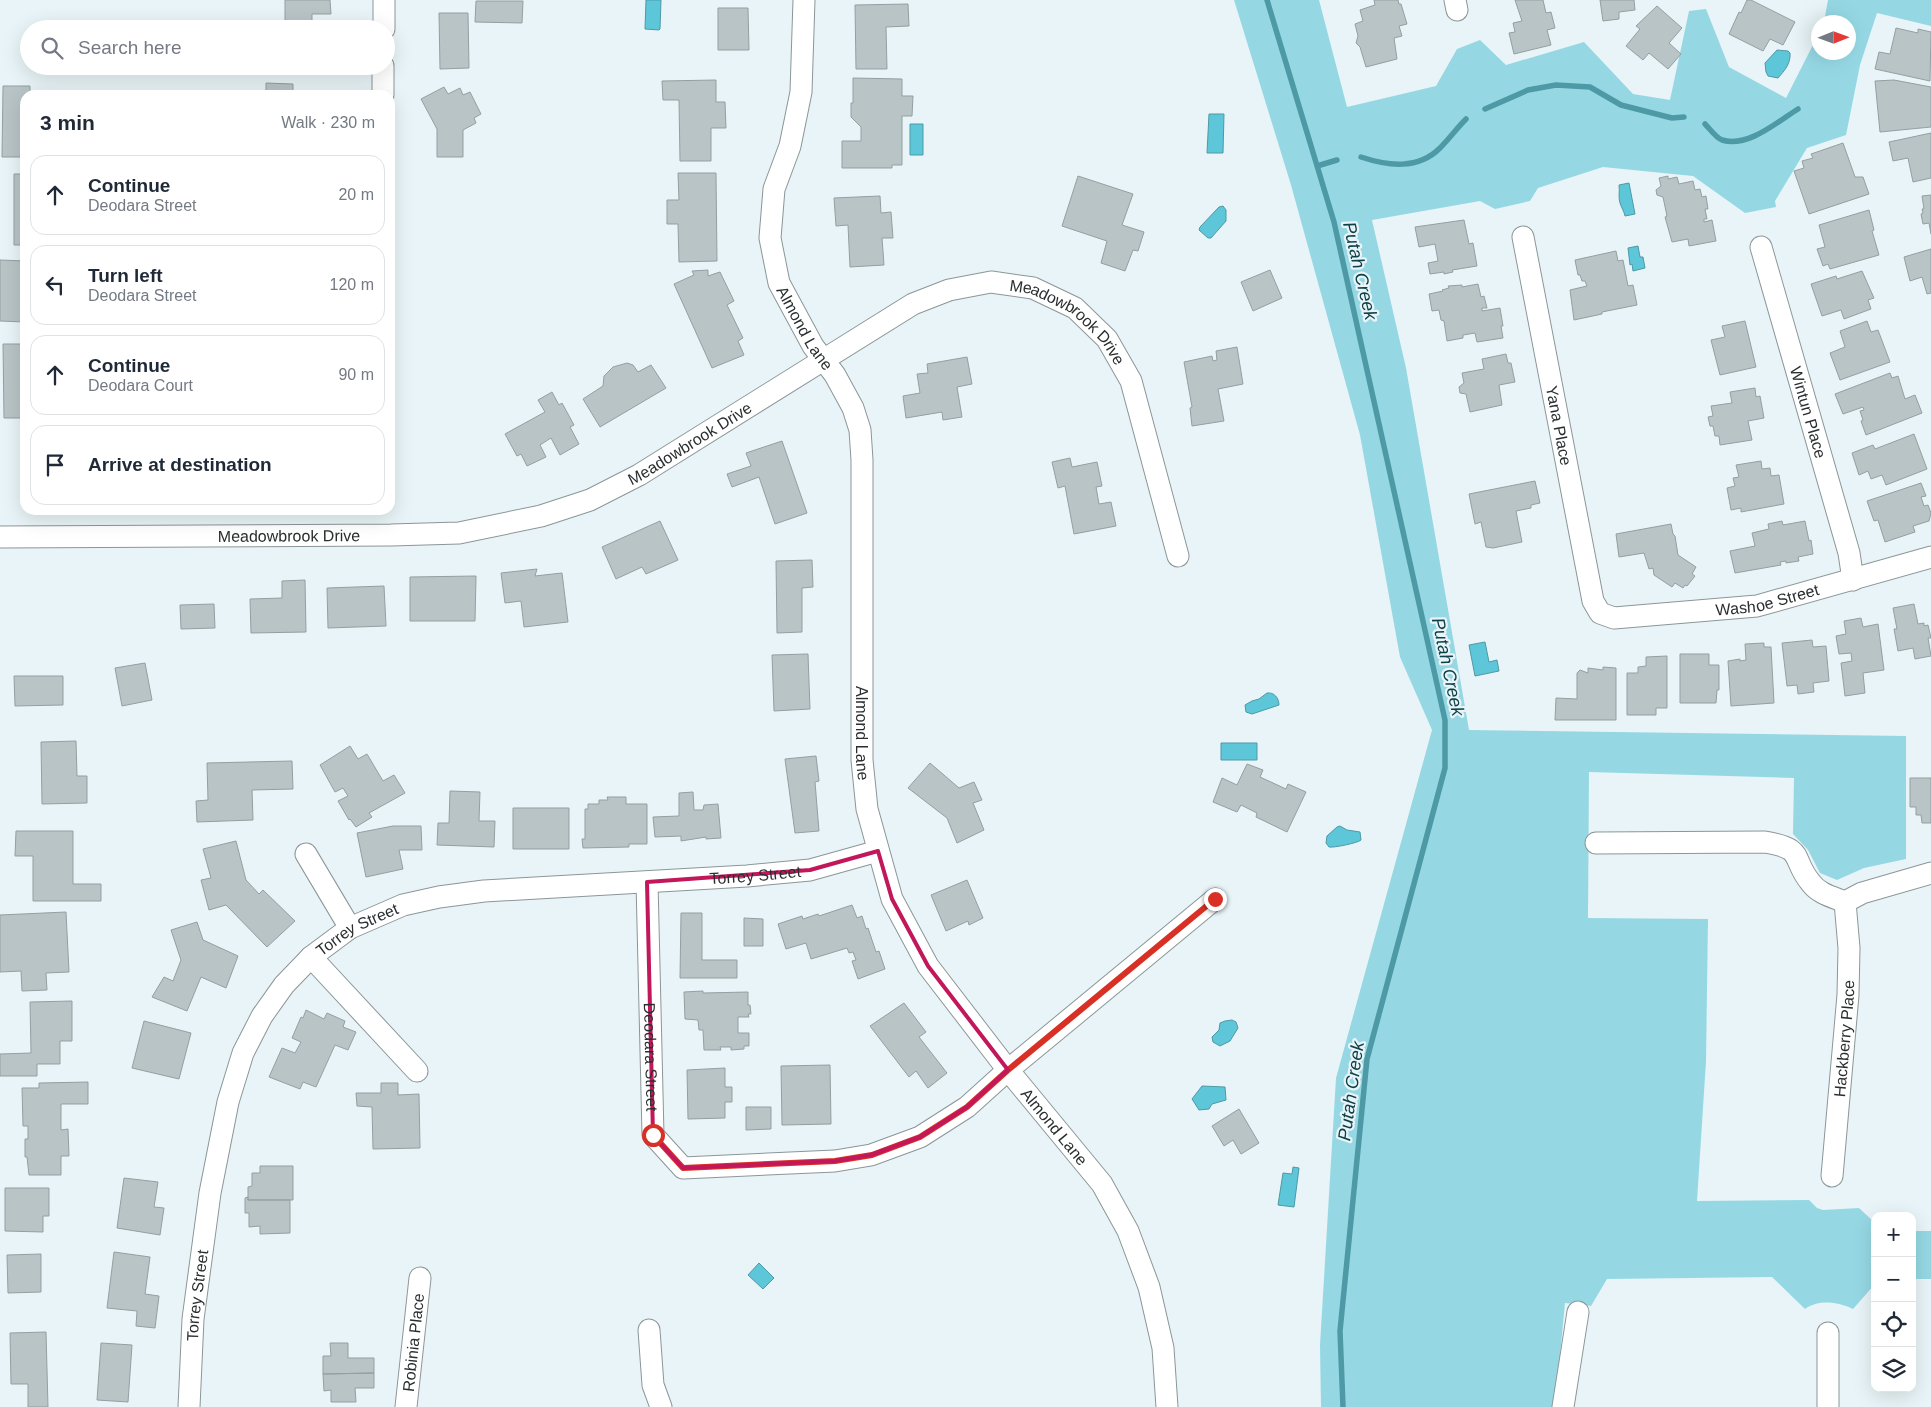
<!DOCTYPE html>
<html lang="en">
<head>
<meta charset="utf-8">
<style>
	:root { --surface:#fff; --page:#f2f2f3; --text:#1f2937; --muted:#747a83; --line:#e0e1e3 }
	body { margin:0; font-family:Arial,sans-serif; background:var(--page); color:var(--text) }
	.controls { position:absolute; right:15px; bottom:15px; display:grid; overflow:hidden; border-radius:10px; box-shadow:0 5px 20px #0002 }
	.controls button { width:45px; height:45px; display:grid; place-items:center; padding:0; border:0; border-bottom:1px solid var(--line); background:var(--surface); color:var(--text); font:25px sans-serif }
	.compass { position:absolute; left:1811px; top:15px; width:45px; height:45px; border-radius:50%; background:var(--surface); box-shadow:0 5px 20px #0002; rotate:89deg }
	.stop { position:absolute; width:15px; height:15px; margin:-11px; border:4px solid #d93025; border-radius:50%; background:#fff }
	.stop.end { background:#d93025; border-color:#fff; box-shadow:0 1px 5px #0008 }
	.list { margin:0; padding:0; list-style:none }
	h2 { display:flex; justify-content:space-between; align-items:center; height:65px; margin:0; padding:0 20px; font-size:21px }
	h2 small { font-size:16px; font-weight:400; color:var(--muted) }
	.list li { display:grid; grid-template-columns:32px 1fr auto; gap:15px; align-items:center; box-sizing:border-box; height:80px; margin:0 10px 10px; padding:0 10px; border:1px solid var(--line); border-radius:15px }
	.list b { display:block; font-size:19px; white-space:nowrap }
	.list p { margin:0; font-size:16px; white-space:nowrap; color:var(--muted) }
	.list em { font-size:16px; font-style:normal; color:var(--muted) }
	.icon { flex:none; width:28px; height:28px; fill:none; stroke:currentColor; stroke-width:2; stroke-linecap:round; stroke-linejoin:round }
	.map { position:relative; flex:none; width:1931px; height:1407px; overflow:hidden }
	.search { position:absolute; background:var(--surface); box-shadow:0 5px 20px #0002; left:20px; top:20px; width:375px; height:55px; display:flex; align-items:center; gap:12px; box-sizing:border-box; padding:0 18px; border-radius:28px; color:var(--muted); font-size:19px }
	.panel { position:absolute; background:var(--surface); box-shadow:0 5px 20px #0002; left:20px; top:90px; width:375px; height:425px; border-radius:15px }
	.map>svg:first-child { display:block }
	.green { fill:#95d8e4 }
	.water { fill:#5dc7d9; stroke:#4e99a6 }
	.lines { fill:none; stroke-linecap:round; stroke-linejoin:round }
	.stream { stroke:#4e99a6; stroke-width:5.5 }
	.building { fill:#b8c4c6; stroke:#939fa1 }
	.minor-casing { stroke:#8b9698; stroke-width:23 }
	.minor { stroke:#fff; stroke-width:21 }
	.route { stroke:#d93025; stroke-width:6 }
	.marked { fill:none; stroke:#c2185b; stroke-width:4; stroke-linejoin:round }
	.labels { text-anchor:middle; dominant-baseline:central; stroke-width:4.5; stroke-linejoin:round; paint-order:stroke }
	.street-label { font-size:16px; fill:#2a2e2f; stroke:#e8f4f7 }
	.water-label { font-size:18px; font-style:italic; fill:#0e4047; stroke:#e8f4f7 }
</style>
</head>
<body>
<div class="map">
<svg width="1931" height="1407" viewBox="0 0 1931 1407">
	<rect width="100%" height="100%" fill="#e8f4f7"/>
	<path class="green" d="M1234,0H1319L1347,107L1436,86L1457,49L1480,40L1506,65L1584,42L1633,94L1670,100L1689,11L1706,9L1729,67L1786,98L1818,35V52H1848V22H1824L1828,0H1931V26L1877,13L1860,65L1846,135L1807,148L1775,201L1776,207L1745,213L1693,176L1603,167L1538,188L1530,201L1495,209L1480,201L1372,220L1406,368L1469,730L1906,736V859L1864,868L1837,880L1820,873L1808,850L1793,834L1794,778L1589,772L1588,918L1708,919L1706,1061L1697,1201L1809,1200L1817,1208L1823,1210L1859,1208L1875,1223V1284L1853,1309C1838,1302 1819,1299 1805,1309L1772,1277L1607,1279L1591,1306L1565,1303L1555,1407H1321L1320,1345L1336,1078L1432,730L1400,657L1360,435L1291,185Z
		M1912,1231H1931V1279H1912Z"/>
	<path class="water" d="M646,0H661L660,29L659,30L645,29Z
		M1777,50L1788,51L1790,53C1791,64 1784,71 1778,78L1768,76L1766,72L1765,63Z
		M1209,114H1224L1223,153H1207Z
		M910,124H923V155H910Z
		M1629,183L1635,214L1625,216C1624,211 1622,209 1620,203C1618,197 1620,191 1619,185Z
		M1223,206L1226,210V221L1211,238H1208L1199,230L1200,227L1219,207Z
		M1638,246L1640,257H1643L1645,268L1633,271L1632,264L1630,265L1628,248Z
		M1485,642L1489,662L1497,660L1499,671L1475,676L1469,645Z
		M1267,693C1274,692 1279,698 1279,705L1252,714L1246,712L1245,705L1252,701L1259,699Z
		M1221,743H1257V760H1221Z
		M1340,826L1347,830L1360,832L1361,840C1358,843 1333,848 1329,847L1326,843L1327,836L1337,827Z
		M1232,1020L1236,1022L1238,1028L1230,1041L1220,1046L1213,1042L1212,1037L1219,1030L1220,1023L1225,1021Z
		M1202,1086L1225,1087L1226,1100L1212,1104L1209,1109L1199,1110L1192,1099Z
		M1293,1167L1299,1168L1294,1207L1278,1205L1283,1173L1292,1174Z
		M759,1263L774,1278L763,1289L748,1275Z"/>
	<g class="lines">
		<path class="stream" d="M1267,0L1334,222L1445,720V768L1367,1059L1340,1331L1343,1407
			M1485,109L1528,90L1556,85L1590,87L1621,105L1672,118L1684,117
			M1705,124C1710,129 1716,138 1722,140C1748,148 1777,122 1798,109
			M1361,157C1388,166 1418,170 1440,148C1449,139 1457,128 1466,119
			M1317,166L1337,160"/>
	</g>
	<path class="building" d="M285,0H330L331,14H312V29H285Z
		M1374,0H1398L1399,4H1401L1407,24L1399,26L1402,36L1394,38L1397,59L1366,67L1360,47L1356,43L1358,36L1355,24L1363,21L1360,10L1375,5Z
		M1515,0H1543L1546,13L1551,12L1555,28L1547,30L1551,45L1514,54L1509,33L1515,32L1513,23L1522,21Z
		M1600,0H1634L1635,10L1619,12V19L1603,21Z
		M1747,0H1751L1795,22L1783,45L1770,39L1763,51L1729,34L1739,12L1741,13Z
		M476,1H523L522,23L475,22Z
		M908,4L909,26L886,27L887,69H856L855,5Z
		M1657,6L1682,28L1669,43L1681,54L1668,69L1649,53L1643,60L1626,46L1640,29L1636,26Z
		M718,8H748L749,50H718Z
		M439,13H468L469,68L440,69Z
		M1896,28L1918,33V29L1931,32L1930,81L1875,69L1879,52L1890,54Z
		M853,78L902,79V96H913L912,116H902V165H892V168H842V141H861V127L851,117V103H853Z
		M716,80V102H725L726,128H711V161H680L679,100H663L662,81Z
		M1894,80L1931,87V127L1880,132L1875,81Z
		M266,83L293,84V95H266Z
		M3,86H30V95H25V157H2Z
		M444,87L448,94L460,88L463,95L470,92L481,114L474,118L476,123L463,130V157H437V129L421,99Z
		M1931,133V178L1913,182L1908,158L1893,161L1889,142Z
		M1843,143L1855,177H1863L1869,194L1809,214L1794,171L1804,168L1802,161L1813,158L1811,154Z
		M678,173H716L717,261L679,262L678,224H667V200H679Z
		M14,174H25V245H14Z
		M1078,176L1133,194L1122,225L1144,232L1138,251L1133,250L1125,271L1101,263L1107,241L1062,226Z
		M1668,176V179L1677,177L1679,184L1693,181L1695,190L1700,189L1702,197L1706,196L1708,209H1705L1707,219H1704V222L1712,220L1716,241L1689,246L1688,239L1672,242L1665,217L1667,216L1663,197L1657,195L1656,190L1661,186L1659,178Z
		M1931,195V234L1929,223L1923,224L1921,214L1923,213L1922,209H1924L1922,196Z
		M880,196L881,213L891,212L893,238H882L884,265L850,267L848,225L836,226L834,198Z
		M1869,210L1874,230L1872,231L1879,255L1830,269L1828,264L1823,266L1817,249L1825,247L1819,225Z
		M1464,220L1469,244L1473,243L1477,266L1452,270L1453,272L1444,274V272L1430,274L1428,263L1438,261L1435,244L1419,247L1415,227Z
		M1931,249V293L1927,294L1922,277L1910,281L1904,257Z
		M1616,251L1618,261L1623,260L1628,286L1633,285L1637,305L1602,312V314L1574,320L1570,290L1587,286L1585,281H1582L1580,275H1578L1575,260Z
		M0,260L25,261V322L0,321Z
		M708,270V276L720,272L734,301L727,305L743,338L738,341L744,355L712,368L674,284L694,275L692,271Z
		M1270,270L1282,298L1253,311L1241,282Z
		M1862,271L1874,298L1868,300L1871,309L1844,319L1841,310L1822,316L1811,284L1836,276L1837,279Z
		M1478,284L1481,297L1484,296L1487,308H1482V311L1500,308L1503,326H1501L1503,338L1477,342L1475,333L1463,335V338L1447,341L1444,321L1441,320L1439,310L1432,311L1429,294L1443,291L1442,290L1449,288L1448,286L1462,285V287Z
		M1745,321L1756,367L1720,375L1711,340L1725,337L1722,326Z
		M1867,321L1871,332L1878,330L1890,362L1840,380L1830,353L1845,347L1840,331Z
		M3,344H25V418H4Z
		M1237,347L1243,384L1218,389L1224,421L1192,426L1190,408L1192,407L1184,362L1212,356L1213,361L1217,360L1216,351Z
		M1506,354L1508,363H1511L1515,382L1499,385L1502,405L1470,412L1466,394L1460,393L1459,387L1464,383L1462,373L1484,369L1482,359Z
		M967,357L972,384L957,387L962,417L943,420L942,412L906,418L903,396L920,393L917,374L928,373L927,364Z
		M627,363L633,365L638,372L651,365L666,388L600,427L583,399L603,386L604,376L613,367Z
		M1890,373L1892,378L1898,376L1905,399L1915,395L1922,413L1866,435L1861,421L1863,420L1860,411L1864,410L1863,407L1843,414L1835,394Z
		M1755,388L1756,397L1760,396L1764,418L1748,421L1752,440L1720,445L1719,436H1715L1713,426H1710L1708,417L1713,416L1711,406L1732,403L1730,392Z
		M552,392L559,405L562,403L574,425L570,427L579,444L560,455L551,438L540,445L546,457L527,466L521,454L517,456L505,434L545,412L538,400Z
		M1914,434L1927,469L1886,485L1882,475L1871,479L1868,471L1859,475L1852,453L1873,445L1875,449Z
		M782,441L807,513L775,524L759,477L732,487L727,474L751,466L746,453Z
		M390,457H392V485H390Z
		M1070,458L1072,467L1097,462L1102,486L1096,487L1099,504L1111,502L1116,526L1074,534L1065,486L1058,488L1052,462Z
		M1761,461L1762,469L1770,468L1771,476L1779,475L1784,504L1741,512V508L1731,510L1727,488L1735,486L1733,478L1739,477L1736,465Z
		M1535,481L1540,503L1531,505V508L1516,511L1522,542L1493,548L1486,547L1481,522L1475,524L1469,494Z
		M1921,483L1926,496L1921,497L1924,506L1928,505L1931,513L1929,521L1913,526L1915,532L1885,542L1878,520L1874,521L1867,501Z
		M660,521L678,560L646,574L642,567L616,579L602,547Z
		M1782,521L1783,525L1805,521L1809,541L1811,540L1813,554L1798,557L1799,561L1786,563V561L1780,562L1781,565L1735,573L1730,551L1755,546L1752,533L1769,529L1768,524Z
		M1671,524L1673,534L1675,536L1678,555L1696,567L1692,574L1695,576L1687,586L1685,585L1683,588L1675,583L1672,587L1654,575L1653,568L1649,569L1644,553L1619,557L1616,534Z
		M812,560L813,587L802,588V632L777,633L776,561Z
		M537,569L535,576L562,573L568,622L524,627L521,601L505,603L501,573Z
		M476,576L475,621H410V577Z
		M305,580L306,632L251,633L250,599L282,598V581Z
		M384,586L386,626L328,628L327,588Z
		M214,604L215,628L181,629L180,605Z
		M1914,604L1918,624L1924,623V626L1928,625L1931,638H1928L1931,656L1915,659L1913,648L1898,651L1894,629H1897L1893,608Z
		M1861,618L1863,627L1878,624L1884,670L1863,673L1865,693L1845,696L1841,663L1852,661L1851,653L1839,654L1836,636L1846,634L1844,621Z
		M1812,640L1813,647L1826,646L1829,681L1813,683L1814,692L1798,694L1797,685L1787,686L1782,643Z
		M1764,643V647H1771L1774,703L1731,706L1728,661L1740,659V661L1746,660L1745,644Z
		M808,654L810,709L774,711L772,655Z
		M1680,654H1709V665H1719V690H1717L1716,703H1680Z
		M1667,656V708H1656V715H1627V673H1638V667L1646,666V657Z
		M145,663L152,700L122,706L115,668Z
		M1603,667L1616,668V720H1555L1556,698L1577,699V673L1580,670L1588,673V668L1603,670Z
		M14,676H63V705L15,706Z
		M76,741L77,776H87V803L42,804L41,742Z
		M350,746L358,759L367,754L383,781L394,775L405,793L369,813L372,817L356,827L350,819L349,820L338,801L348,796L343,788L335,792L320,765Z
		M816,756L819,781L815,782L819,831L795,833L785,759Z
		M292,761L293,789L252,790L253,820L197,822L196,801L208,800L207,763Z
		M930,763L959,788L974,782L982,800L973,803L984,830L957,843L947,818L908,788Z
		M1247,764L1263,770L1260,777L1286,789L1288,784L1306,792L1287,832L1256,817L1257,813L1241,805L1237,812L1213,802L1222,778L1237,785Z
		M1910,778H1931V823H1922L1921,815H1916V807H1910Z
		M450,791L480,792L479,821H495L494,847L437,845L438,823H449Z
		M693,792L694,810H703L704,805L718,804L721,838L706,839V837L681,841V836L655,837L653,817L679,816V793Z
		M607,797H626V804H647V844H629V847L583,848L582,839H585V809H588V804H599V800H608Z
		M513,808H569V849H513Z
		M393,826H421L422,850H399L403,869L366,877L357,833Z
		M16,831H73V884H101V901H33V856H15Z
		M236,841L246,880L259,894L263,890L295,921L267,947L226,905L209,910L201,880L211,878L203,849Z
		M967,880L983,918L969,925L968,921L946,931L931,895Z
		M852,905L857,918L862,916L866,929L868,928L876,952L879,951L885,969L858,979L852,961L856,960L853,952L849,953L847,948L811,959L806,943L786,949L778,924L802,916L803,919L818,914L819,916Z
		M66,912L69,972L46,973L47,990L22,991L21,971L0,972V915Z
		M681,913H702V960H737V978H680Z
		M744,918L763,919V946H744Z
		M197,922L203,940L238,956L226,988L201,977L187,1011L152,997L164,977L173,981L181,960L171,930Z
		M703,991V993L748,992V1005H750L751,1014H748L749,1017H738V1033H749V1046H744V1049L731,1050V1047H720L721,1050H704L703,1030H699L698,1020L685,1019L684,992Z
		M72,1001V1041H60V1064H37V1076H0V1054L31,1053L30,1002Z
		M904,1003L926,1032L919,1037L947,1073L928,1088L916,1071L909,1077L870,1026Z
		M306,1010L324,1019L327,1013L345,1021L343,1027L356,1032L348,1050L335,1045L316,1087L303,1082L300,1089L269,1077L282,1048L295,1053L301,1042L292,1038L301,1017L303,1018Z
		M144,1021L191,1033L179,1079L132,1068Z
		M830,1065L831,1124L782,1125L781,1066Z
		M725,1068V1087H732V1102H725V1118L688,1119L687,1070Z
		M88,1082V1104H61V1130L68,1129L69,1156H61V1175H29L27,1157H25V1139H28V1126H23L22,1088H39V1083Z
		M381,1083H398V1095L419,1094L420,1148L373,1149L372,1107L357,1106L356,1093H381Z
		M746,1107H771V1129L746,1130Z
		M1239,1109L1259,1143L1241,1154L1233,1140L1224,1146L1212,1126Z
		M260,1166H293V1200H248V1187L252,1186V1173H260Z
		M124,1178L158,1182L154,1207L164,1208L160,1235L117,1228Z
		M5,1188H49V1216H43V1232L5,1231Z
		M248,1197V1200H290V1233L260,1234V1226L249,1227V1213H245V1198Z
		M114,1252L150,1257L145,1294L159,1296L155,1328L136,1326L137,1311L107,1308Z
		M41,1254V1292L8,1293L7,1255Z
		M46,1332L48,1407H28V1384H11L10,1333Z
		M101,1343L132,1345L128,1402L97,1400Z
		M330,1343H348V1358H374V1373L323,1374V1356H331Z
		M374,1373V1388H355L356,1402H331V1390L324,1391L323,1374Z"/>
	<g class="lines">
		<g class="minor-casing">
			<g id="minor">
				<path id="s1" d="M804,0L801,92L790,146L774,189L770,238L779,283L813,346L835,375L853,408L860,430L862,460V760L867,809L892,899L928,966L1008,1070L1102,1184L1128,1231L1149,1287L1163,1348L1167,1407"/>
				<path d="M1455,0L1457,10"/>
				<path d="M384,29V0"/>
				<path d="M383,95V66"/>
				<path id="s2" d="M1523,237L1593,601L1600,613L1614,618L1757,606L1931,557"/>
				<path id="s3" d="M1761,247L1849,553L1853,580"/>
				<path id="s4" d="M0,537L391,535L459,533L541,516L590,500L639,475L913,304L949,290L991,282L1033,288L1075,308L1107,339L1131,381L1178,556"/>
				<path d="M1596,843L1765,842C1807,849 1790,858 1811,883C1819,894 1833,897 1845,902"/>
				<path d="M306,854L350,928"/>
				<path id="s5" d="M647,882L653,1135L683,1168L835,1161L871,1155L920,1137L967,1107L1008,1070L1215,899"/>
				<path d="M1845,902L1862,893L1931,873"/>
				<path d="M311,957L417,1071"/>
				<path id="s6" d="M1832,1176L1848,995L1849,948L1845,902"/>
				<path d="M649,1330L653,1385L661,1407"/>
				<path d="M1828,1333V1407"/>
				<path id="s7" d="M189,1407L193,1319L210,1193L228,1102L243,1053L262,1016L284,985L311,957L350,928L403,905L439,897L484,891L747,876L810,870L878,851"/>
				<path id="s8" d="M406,1407L420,1278"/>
				<path d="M1563,1407L1578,1312"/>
			</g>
		</g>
		<use href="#minor" class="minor"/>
	</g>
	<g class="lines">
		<path class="route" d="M653,1135L683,1168L835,1161L872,1155L920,1137L967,1107L1008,1070L1215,899"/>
	</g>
	<path class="marked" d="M878,851L892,899L928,966L1008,1070L967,1107L920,1137L871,1155L835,1161L683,1168L653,1135L647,882L810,870Z"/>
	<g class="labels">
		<g class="street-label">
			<text stroke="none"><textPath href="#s1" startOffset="340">Almond Lane</textPath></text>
			<text stroke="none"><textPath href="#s4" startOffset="1144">Meadowbrook Drive</textPath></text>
			<text stroke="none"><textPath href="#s3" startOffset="172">Wintun Place</textPath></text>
			<text stroke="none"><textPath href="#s2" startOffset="192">Yana Place</textPath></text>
			<text stroke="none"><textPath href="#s4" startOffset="709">Meadowbrook Drive</textPath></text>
			<text stroke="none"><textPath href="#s4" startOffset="289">Meadowbrook Drive</textPath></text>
			<text stroke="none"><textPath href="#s2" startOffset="554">Washoe Street</textPath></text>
			<text stroke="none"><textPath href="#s1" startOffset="760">Almond Lane</textPath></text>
			<text stroke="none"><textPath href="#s7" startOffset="938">Torrey Street</textPath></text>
			<text stroke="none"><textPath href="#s7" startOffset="532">Torrey Street</textPath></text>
			<text stroke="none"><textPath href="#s6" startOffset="138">Hackberry Place</textPath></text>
			<text stroke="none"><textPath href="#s5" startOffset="175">Deodara Street</textPath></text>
			<text stroke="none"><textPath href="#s1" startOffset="1210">Almond Lane</textPath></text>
			<text stroke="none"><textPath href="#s7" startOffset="112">Torrey Street</textPath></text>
			<text stroke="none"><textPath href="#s8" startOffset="65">Robinia Place</textPath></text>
		</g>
		<g class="water-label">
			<text transform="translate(1360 271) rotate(77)">Putah Creek</text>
			<text transform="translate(1448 667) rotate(78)">Putah Creek</text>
			<text transform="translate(1351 1091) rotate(-82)">Putah Creek</text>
		</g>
	</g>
</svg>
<div class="controls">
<button>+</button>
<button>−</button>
<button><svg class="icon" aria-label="locate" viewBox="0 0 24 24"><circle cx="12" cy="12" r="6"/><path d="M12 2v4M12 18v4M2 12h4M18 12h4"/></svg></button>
<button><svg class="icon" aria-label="layers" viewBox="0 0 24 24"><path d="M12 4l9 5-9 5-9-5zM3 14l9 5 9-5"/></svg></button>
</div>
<svg class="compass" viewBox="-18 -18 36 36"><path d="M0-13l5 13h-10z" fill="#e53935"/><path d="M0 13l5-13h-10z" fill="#747a83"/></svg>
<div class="stop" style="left:653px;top:1135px"></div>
<div class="stop end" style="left:1215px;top:899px"></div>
<div class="search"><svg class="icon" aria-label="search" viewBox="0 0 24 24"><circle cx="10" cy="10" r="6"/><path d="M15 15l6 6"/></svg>Search here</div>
<section class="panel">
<h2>3 min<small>Walk · 230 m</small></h2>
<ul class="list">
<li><svg class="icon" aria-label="ahead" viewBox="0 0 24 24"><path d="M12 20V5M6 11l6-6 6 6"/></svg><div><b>Continue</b><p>Deodara Street</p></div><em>20 m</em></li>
<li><svg class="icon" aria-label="left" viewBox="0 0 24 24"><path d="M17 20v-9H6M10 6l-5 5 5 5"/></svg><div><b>Turn left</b><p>Deodara Street</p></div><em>120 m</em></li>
<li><svg class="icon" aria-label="ahead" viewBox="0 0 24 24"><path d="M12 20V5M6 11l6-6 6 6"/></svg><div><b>Continue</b><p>Deodara Court</p></div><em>90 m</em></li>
<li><svg class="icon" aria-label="arrive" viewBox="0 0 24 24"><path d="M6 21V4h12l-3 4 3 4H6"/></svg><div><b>Arrive at destination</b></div></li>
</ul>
</section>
</div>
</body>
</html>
